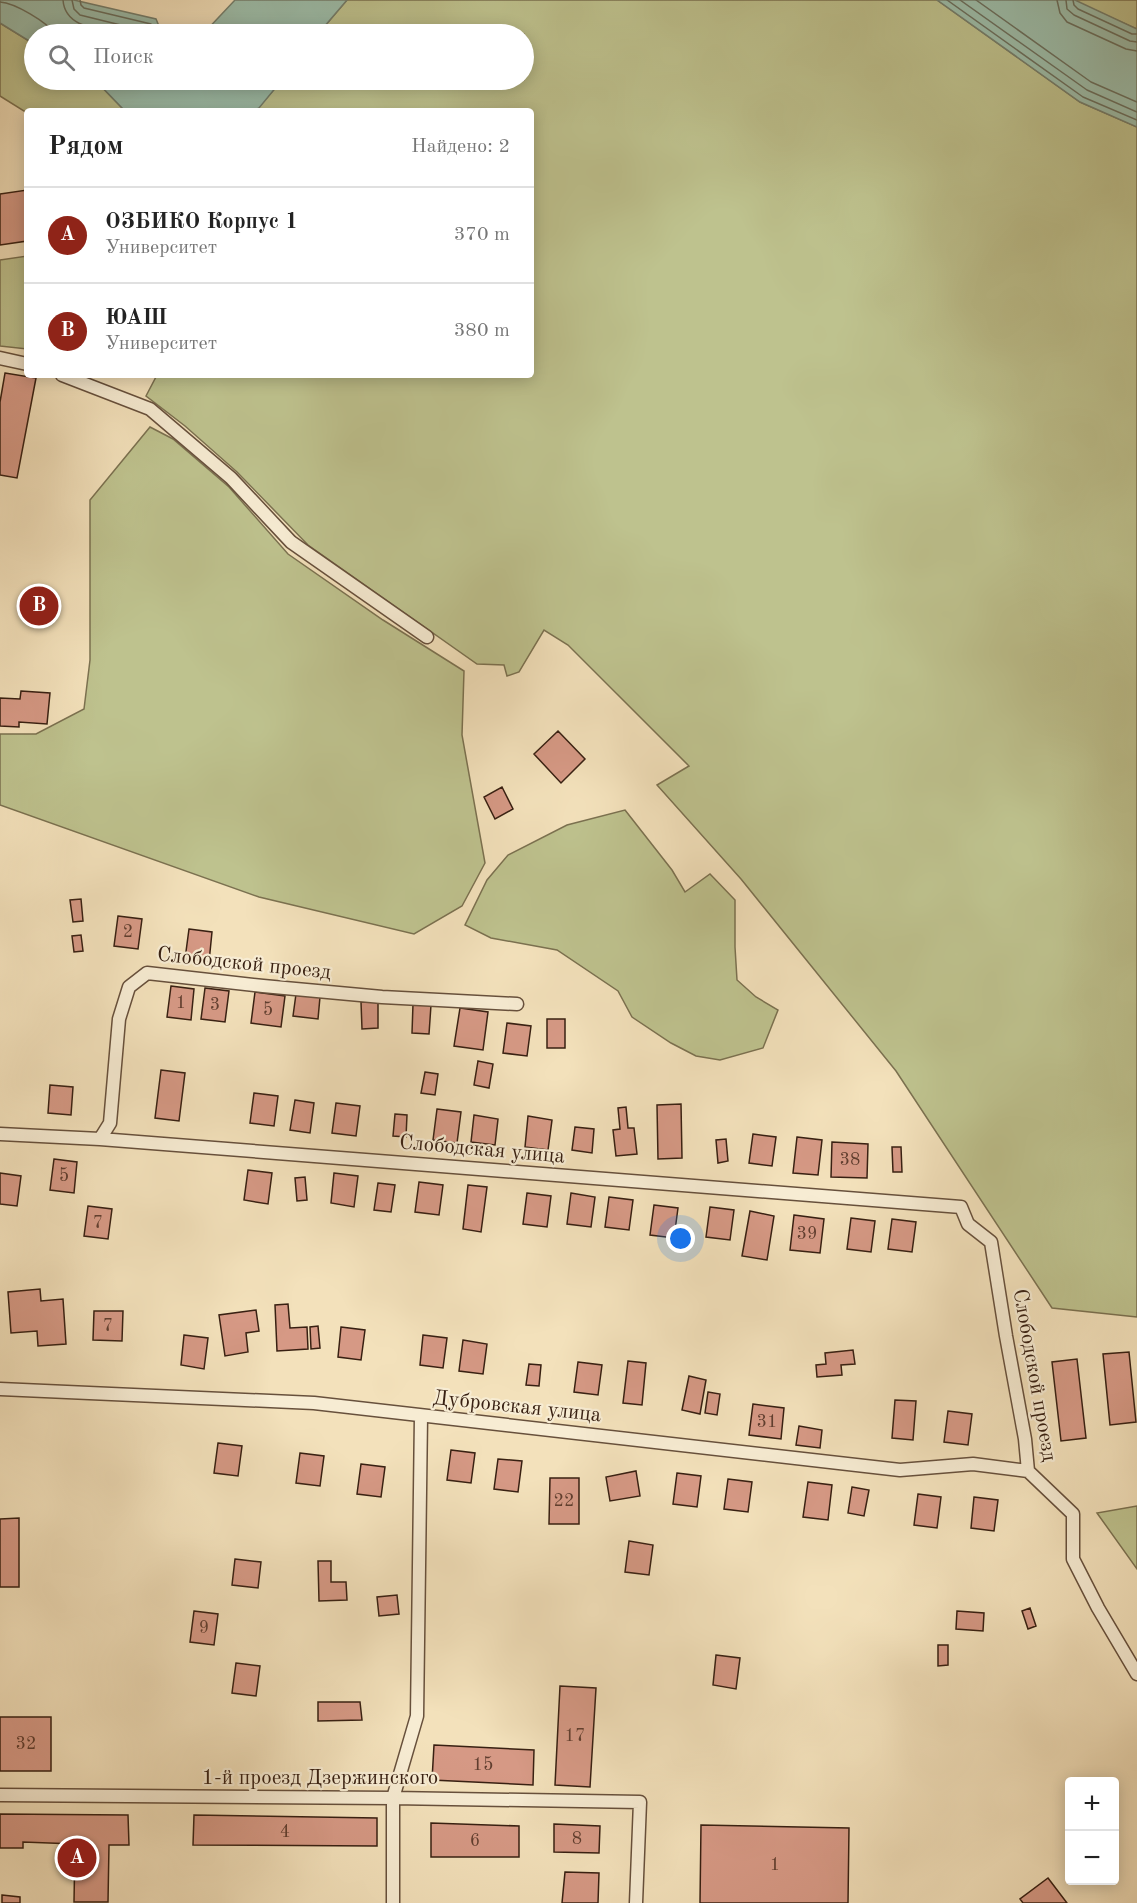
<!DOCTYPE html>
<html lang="ru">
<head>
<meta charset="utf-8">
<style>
	:root { --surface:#fff; --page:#f6f6f6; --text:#222; --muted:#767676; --line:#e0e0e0; --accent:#8f2418 }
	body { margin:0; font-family:"Old Standard TT",serif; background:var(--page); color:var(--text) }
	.controls { position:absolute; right:18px; bottom:18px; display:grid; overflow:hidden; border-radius:6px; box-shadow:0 3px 15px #0003 }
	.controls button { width:54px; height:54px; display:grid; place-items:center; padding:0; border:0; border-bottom:2px solid var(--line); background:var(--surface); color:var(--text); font:30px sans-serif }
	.you { position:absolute; left:681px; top:1239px; width:21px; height:21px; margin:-15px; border:4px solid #fff; border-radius:50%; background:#1a73e8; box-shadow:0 0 0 9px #1a73e833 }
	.badge { display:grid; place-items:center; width:39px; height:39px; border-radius:50%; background:var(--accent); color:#fff; font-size:20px; font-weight:700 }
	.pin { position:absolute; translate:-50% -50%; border:3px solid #fff; box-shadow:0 2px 6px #0006 }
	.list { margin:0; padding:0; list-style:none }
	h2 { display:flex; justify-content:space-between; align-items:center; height:78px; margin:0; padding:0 24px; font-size:26px }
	h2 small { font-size:20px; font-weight:400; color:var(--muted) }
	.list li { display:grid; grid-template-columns:39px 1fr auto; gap:18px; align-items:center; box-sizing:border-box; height:96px; padding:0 24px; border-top:2px solid var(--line) }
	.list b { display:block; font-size:22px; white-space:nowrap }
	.list p { margin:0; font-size:20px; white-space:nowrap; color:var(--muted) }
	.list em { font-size:20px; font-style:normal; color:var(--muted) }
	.icon { flex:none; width:33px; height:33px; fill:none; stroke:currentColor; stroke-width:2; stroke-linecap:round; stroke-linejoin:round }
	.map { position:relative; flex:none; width:1137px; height:1903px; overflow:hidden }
	.search { position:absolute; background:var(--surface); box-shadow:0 3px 15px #0003; left:24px; top:24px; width:510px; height:66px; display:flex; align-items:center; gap:15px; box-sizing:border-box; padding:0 21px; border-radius:33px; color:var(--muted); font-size:22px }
	.panel { position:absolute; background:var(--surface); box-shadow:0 3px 15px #0003; left:24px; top:108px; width:510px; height:270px; border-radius:6px }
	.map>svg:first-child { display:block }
	.green { fill:#bec28e; stroke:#7b7150; stroke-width:1.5 }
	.water { fill:#9cbeab; stroke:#747f6e; stroke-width:1.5 }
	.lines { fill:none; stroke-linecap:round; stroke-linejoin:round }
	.shore { stroke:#6a6f5e; stroke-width:1.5 }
	.building { fill:#d69985; stroke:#382012; stroke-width:1.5 }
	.minor-casing { stroke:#67503c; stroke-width:15 }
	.minor { stroke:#f7ecd3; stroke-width:12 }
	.labels { text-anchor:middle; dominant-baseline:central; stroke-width:4.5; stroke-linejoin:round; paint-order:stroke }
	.number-label { font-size:18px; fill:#603e2f }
	.street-label { font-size:21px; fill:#382012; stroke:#f7ecd3 }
</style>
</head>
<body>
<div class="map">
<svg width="1137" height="1903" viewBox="0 0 1137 1903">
	<rect width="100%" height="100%" fill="#f3e1bb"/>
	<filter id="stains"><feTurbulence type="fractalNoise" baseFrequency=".00333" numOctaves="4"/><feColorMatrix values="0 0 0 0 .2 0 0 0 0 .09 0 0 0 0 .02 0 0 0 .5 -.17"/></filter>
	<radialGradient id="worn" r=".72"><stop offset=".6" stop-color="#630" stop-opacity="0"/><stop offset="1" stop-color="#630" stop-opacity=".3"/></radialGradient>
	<path class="green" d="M347,0H937L1080,102L1137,127V1317L1052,1308L896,1071L741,879L657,785L689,766L568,645L544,630L519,672L507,676L504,665L477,664L308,545L237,472L185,426L146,396L157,375H531V111H253L259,107L282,80H524V34H318Z
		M1075,0H1137V29L1081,4Z
		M0,23L34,44V80H95L125,111H27V113L0,96Z
		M27,256V349L0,346V260Z
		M150,427L173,439L229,487L288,554L383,620L464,671L462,735L485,863L462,906L414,934L259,897L0,805V734H36L84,709L90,660V500Z
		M625,810L672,870L685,892L710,874L735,900V947L737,980L756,997L778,1010L763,1048L720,1060L696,1056L671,1043L632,1017L618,991L557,950L491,938L465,925L487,880L508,855L567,825Z
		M1137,1506V1569L1097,1513Z"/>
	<path class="water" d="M0,0H74L156,19L161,31L166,34H34V44L0,23Z
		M235,0H347L318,34H203Z
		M937,0H1075L1137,29V127L1080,102Z
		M95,80H282L259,108L253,111H125Z"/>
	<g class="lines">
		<path class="shore" d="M63,0C65,29 101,29 123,34
			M72,0L74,9L80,15L145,31L148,34
			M80,0L81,5L84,8L151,24L156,34
			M947,0L1083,97L1137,120
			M960,0L1087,90L1137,112
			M976,0L1091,82L1137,102
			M1057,0L1060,13L1067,22L1126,49L1137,51
			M1066,0L1067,9L1074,15L1130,41L1137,42
			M1073,0L1074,5L1078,9L1132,34H1137
			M0,2C15,3 47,22 55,34"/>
	</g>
	<path class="building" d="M27,190V241L0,245V194Z
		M5,373L36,378L17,478L0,475V402Z
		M21,691L50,693L47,724L19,722V727L0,726V698L20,699Z
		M558,731L585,759L561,783L534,754Z
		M502,787L513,809L495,819L484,797Z
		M81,899L83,921L73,922L70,900Z
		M118,916L142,919L138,949L114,946Z
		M189,929L212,932L209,962L185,959Z
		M81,935L83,951L74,952L72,936Z
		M171,986L194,989L191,1020L167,1017Z
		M205,988L229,991L225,1022L201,1019Z
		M255,992L285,996L281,1027L251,1023Z
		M296,994L320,997L318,1019L293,1016Z
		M378,1001V1028L362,1029L361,1002Z
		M413,1004L431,1005L429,1034L412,1033Z
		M460,1008L488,1012L483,1050L454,1046Z
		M547,1019H565V1048H547Z
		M507,1023L531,1026L527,1056L503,1053Z
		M478,1061L493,1064L489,1088L474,1085Z
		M161,1070L185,1073L179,1121L155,1118Z
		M425,1072L438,1074L435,1095L421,1093Z
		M50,1085L73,1087L71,1115L48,1113Z
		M254,1093L278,1096L274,1126L250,1123Z
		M295,1100L314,1103L310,1133L290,1130Z
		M336,1103L360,1106L356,1136L332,1133Z
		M681,1104L682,1158L658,1159L657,1105Z
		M626,1107L628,1128H634L637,1154L616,1156L613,1130L620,1129L618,1108Z
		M437,1109L461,1112L457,1143L433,1140Z
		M395,1114L407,1115L406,1137L393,1136Z
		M474,1115L498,1119L495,1145L471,1142Z
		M528,1116L552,1120L548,1150L525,1147Z
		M575,1127L594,1129L592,1153L572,1150Z
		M753,1134L776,1137L772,1166L749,1163Z
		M797,1137L822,1140L818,1175L793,1173Z
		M726,1139L728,1161L718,1163L716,1140Z
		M832,1142L868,1144L867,1178L831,1177Z
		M892,1147H901L902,1172H893Z
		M54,1159L77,1162L74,1193L50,1190Z
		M248,1170L272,1173L268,1204L244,1200Z
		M0,1173L21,1176L17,1206L0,1204Z
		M334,1173L358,1176L354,1207L331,1203Z
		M305,1177L307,1200L297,1201L295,1178Z
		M419,1182L443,1185L439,1215L415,1212Z
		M378,1183L395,1185L391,1212L374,1210Z
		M468,1185L487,1187L481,1232L463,1229Z
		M527,1193L551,1196L547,1227L523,1224Z
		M571,1193L595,1197L591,1227L567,1224Z
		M609,1197L633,1200L629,1230L605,1227Z
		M654,1205L678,1208L674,1238L650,1235Z
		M88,1206L112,1209L108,1239L84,1236Z
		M710,1207L734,1210L730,1240L706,1237Z
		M750,1211L774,1216L767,1260L742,1256Z
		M794,1215L824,1219L820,1253L790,1250Z
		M851,1218L875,1221L871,1252L847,1249Z
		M892,1219L916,1222L912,1252L888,1249Z
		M40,1289L41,1301L63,1299L66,1344L38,1346L37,1331L11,1333L8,1292Z
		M288,1304L290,1328L307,1327L308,1349L277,1351L275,1305Z
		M256,1310L259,1331L246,1333L248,1352L225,1356L219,1315Z
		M94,1311H123L122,1341L93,1340Z
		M318,1326L320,1348L311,1349L310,1327Z
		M341,1327L365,1330L361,1360L338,1357Z
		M184,1335L208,1338L204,1369L181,1365Z
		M423,1335L447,1338L443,1368L420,1365Z
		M463,1340L487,1344L483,1374L459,1371Z
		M853,1350L855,1364L841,1365L842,1375L817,1377L816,1365L826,1364L825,1353Z
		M1129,1352L1136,1422L1110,1425L1103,1354Z
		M1077,1359L1086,1438L1061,1441L1052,1362Z
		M628,1361L646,1363L642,1405L623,1403Z
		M578,1362L602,1365L598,1395L574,1392Z
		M529,1364L541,1365L539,1386L526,1385Z
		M689,1376L706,1380L700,1414L682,1410Z
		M708,1392L720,1394L717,1415L705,1413Z
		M895,1400L916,1401L913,1440L892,1438Z
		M753,1404L784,1408L781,1439L749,1435Z
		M948,1411L972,1414L968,1445L944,1442Z
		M799,1426L822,1430L820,1448L796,1445Z
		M218,1443L242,1446L238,1476L214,1473Z
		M451,1450L475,1453L471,1483L447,1480Z
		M300,1453L324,1456L320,1486L296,1483Z
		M498,1459L522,1461L518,1492L494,1489Z
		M361,1464L385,1467L381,1497L357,1494Z
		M636,1471L640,1496L610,1501L606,1477Z
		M677,1473L701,1476L697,1507L673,1504Z
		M550,1478H579V1524H549Z
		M728,1479L752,1482L748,1512L724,1509Z
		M808,1482L832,1485L828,1520L803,1517Z
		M852,1487L869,1490L864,1516L848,1513Z
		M918,1494L941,1497L937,1528L914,1525Z
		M974,1497L998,1500L994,1531L971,1528Z
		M19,1518V1587H0V1519Z
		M629,1541L653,1545L649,1575L625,1572Z
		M235,1559L261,1562L258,1588L232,1585Z
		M318,1561H331V1582H346L347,1600L319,1601Z
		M397,1595L399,1614L379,1616L377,1597Z
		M1030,1608L1036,1626L1028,1629L1022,1611Z
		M194,1611L218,1614L214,1645L190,1642Z
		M957,1611L984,1613L983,1631L956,1629Z
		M938,1645H948V1665L938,1666Z
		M716,1655L740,1658L736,1689L713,1685Z
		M236,1663L260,1666L256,1696L232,1693Z
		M560,1686L596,1688L590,1787L555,1785Z
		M318,1702H360L362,1720L318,1721Z
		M0,1717H51V1771H0Z
		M434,1745L534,1750L533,1785L432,1780Z
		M0,1814L128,1815L129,1845H109L108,1902H74L75,1844L23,1842V1848H0Z
		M194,1815L377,1818V1846L193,1845Z
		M431,1823L519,1826V1857H431Z
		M554,1824L600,1826L599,1853L554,1852Z
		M701,1825L849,1828L848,1903H700Z
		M565,1872L599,1873L598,1903H562Z
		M1048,1878L1067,1903H1023L1020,1899Z
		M2,1895L20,1897V1903H2Z"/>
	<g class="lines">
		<g class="minor-casing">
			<path id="minor" d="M0,358L27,364
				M62,375L150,409L231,478L291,542L427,637
				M0,1134L100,1139L961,1207L968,1224L991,1242L1006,1336L1025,1439L1028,1471L1073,1514V1559L1098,1608L1137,1674
				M100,1139L110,1123L119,1019L129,987L147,973L263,986L382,997L517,1004
				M0,1389L314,1403L900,1470L973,1464L1028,1471
				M0,1795L393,1798L640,1802L636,1903
				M393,1903V1798L417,1716L421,1416"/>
		</g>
		<use href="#minor" class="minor"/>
	</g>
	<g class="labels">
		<g class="number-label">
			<text x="128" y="932">2</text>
			<text x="181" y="1003">1</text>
			<text x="215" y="1005">3</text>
			<text x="268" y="1010">5</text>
			<text x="850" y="1160">38</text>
			<text x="64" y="1176">5</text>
			<text x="98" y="1223">7</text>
			<text x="807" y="1234">39</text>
			<text x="108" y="1326">7</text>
			<text x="767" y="1422">31</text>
			<text x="564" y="1501">22</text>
			<text x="204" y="1628">9</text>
			<text x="575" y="1736">17</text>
			<text x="26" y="1744">32</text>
			<text x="483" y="1765">15</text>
			<text x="285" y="1832">4</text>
			<text x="577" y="1839">8</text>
			<text x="475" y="1841">6</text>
			<text x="775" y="1865">1</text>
		</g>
		<g class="street-label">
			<text transform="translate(244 964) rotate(6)">Слободской проезд</text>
			<text transform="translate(482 1150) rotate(5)">Слободская улица</text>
			<text transform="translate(1034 1375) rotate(80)">Слободской проезд</text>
			<text transform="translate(517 1407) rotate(6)">Дубровская улица</text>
			<text x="320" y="1778">1-й проезд Дзержинского</text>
		</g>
	</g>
	<rect width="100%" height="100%" filter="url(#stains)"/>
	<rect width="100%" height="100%" fill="url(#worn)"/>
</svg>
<div class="controls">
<button>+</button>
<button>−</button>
</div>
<div class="you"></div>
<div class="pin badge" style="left:77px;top:1858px">A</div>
<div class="pin badge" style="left:39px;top:606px">B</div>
<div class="search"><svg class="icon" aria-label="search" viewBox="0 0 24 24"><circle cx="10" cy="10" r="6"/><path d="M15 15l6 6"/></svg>Поиск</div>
<section class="panel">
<h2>Рядом<small>Найдено: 2</small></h2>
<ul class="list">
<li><span class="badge">A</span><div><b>ОЗБИКО Корпус 1</b><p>Университет</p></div><em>370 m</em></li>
<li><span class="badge">B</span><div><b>ЮАШ</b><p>Университет</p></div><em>380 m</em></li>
</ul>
</section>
</div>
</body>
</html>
